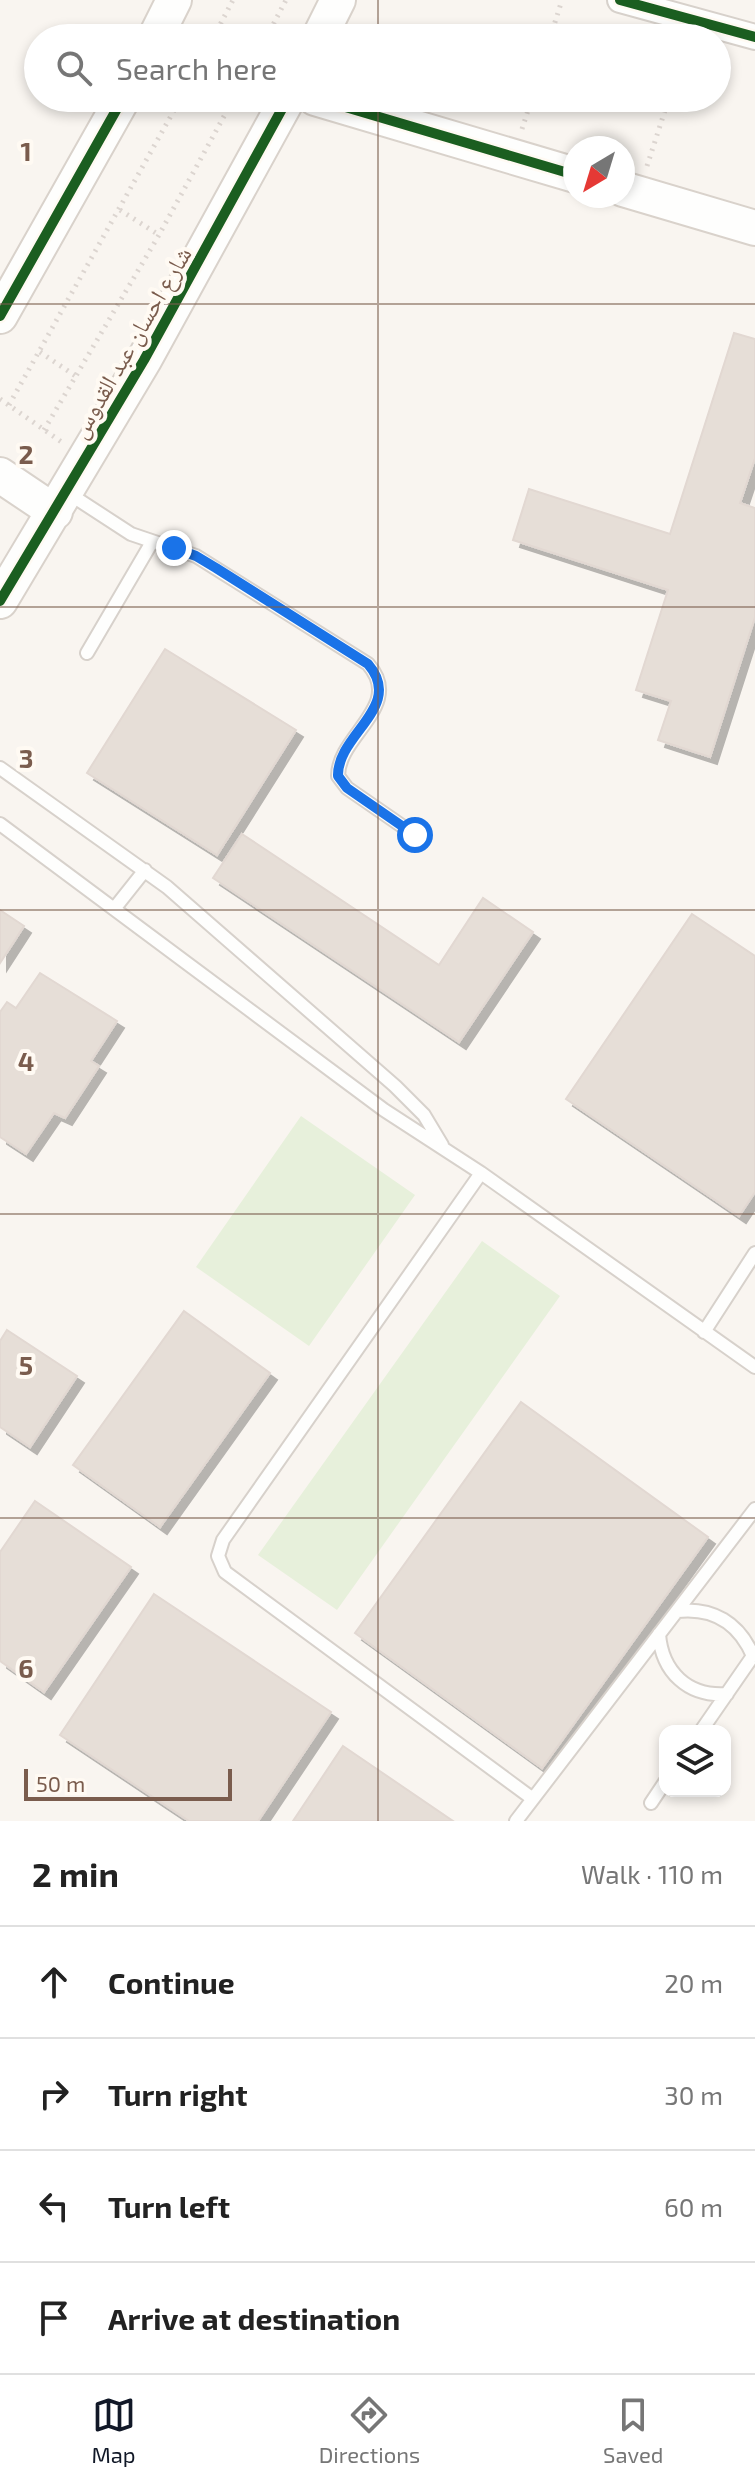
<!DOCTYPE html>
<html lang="en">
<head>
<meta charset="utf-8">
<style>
	:root { --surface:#fff; --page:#f2f2f2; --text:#222; --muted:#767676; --line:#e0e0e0; --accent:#111827 }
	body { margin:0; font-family:"Exo 2","Noto Naskh Arabic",sans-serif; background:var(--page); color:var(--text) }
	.controls { position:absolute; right:24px; bottom:24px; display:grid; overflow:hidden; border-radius:16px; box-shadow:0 4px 12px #0003 }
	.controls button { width:72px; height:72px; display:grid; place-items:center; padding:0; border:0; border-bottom:2px solid var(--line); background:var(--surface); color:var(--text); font:40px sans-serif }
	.compass { position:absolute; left:563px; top:136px; width:72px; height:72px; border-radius:50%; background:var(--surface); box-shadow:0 4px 12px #0003; rotate:218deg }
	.scale { position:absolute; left:24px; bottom:20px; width:208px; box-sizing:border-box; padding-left:8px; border:4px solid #7a5c4d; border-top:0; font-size:22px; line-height:28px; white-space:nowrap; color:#7a5c4d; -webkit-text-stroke:6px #fffaf3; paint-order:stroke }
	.stop { position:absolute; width:24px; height:24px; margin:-18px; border:6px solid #1a73e8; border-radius:50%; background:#fff }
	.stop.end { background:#1a73e8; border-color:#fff; box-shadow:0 2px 8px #0008 }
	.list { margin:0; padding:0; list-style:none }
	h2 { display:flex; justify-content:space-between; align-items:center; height:104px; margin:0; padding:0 32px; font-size:34px }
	h2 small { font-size:26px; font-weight:400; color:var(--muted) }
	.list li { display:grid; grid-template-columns:52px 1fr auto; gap:24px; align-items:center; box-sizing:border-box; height:112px; padding:0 32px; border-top:2px solid var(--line) }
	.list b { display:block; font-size:30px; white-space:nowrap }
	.list em { font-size:26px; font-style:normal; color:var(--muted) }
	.icon { flex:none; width:44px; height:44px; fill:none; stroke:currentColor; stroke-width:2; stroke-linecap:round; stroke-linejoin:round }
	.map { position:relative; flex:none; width:755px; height:1821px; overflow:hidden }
	.search { position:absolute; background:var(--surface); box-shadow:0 4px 12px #0003; left:24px; right:24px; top:24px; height:88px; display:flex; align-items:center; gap:20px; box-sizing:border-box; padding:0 28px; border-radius:44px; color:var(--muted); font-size:30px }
	.sheet { height:552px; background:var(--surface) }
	nav { display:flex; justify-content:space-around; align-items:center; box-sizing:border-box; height:112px; border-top:2px solid var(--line); background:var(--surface); font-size:22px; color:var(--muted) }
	nav a { display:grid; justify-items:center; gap:4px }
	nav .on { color:var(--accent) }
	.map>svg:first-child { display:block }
	.green { fill:#e7f0db }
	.building { fill:#e6ded7; stroke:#e2d8d2; stroke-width:2; filter:url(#shadow) }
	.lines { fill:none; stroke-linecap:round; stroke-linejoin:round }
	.lane-casing { stroke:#d7d1cb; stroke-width:16 }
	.street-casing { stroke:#d7d1cb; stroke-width:28 }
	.secondary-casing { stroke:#d9d2cb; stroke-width:38 }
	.path { stroke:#dcd5d0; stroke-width:5; stroke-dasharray:2 6; stroke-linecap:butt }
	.lane { stroke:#fefefd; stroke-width:12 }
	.street { stroke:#fefefd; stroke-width:24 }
	.secondary { stroke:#fefefd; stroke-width:34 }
	.cycleway-casing { stroke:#fffaf3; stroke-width:15 }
	.cycleway { stroke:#1b5e20; stroke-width:10 }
	.route { stroke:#1a73e8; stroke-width:10 }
	.grid { fill:none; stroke:#7a5c4d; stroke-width:2; stroke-opacity:0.55 }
	.labels { text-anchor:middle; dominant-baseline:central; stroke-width:8; stroke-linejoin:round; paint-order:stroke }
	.street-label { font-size:24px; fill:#7a5c4d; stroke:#fffaf3 }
	.grid-label { font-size:26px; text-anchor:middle; font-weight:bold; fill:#7a5c4d; stroke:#fffaf3; stroke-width:8; stroke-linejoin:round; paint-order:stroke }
</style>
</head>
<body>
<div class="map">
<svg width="755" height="1821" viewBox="0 0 755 1821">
	<defs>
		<filter id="shadow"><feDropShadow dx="7" dy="7" stdDeviation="0" flood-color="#0004"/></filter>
	</defs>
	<rect width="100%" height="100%" fill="#f9f5f0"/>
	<path class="green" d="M301,1116L415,1195L309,1346L196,1267Z
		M482,1241L560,1296L337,1610L258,1555Z"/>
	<path class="building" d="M734,333L755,339V458L740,503L755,508V617L710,757L658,740L671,701L636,690L668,590L513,540L529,489L670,534Z
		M165,649L296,730L217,855L87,773Z
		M242,834L439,965L483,898L533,932L459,1042L213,878Z
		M0,910L24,926L0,963Z
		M692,914L755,956V1192L739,1216L566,1099Z
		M40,973L117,1021L91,1061L99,1066L65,1118L54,1113L26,1154L0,1137V1012L7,1002L16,1008Z
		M184,1311L270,1373L160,1527L73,1465Z
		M7,1330L77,1376L30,1447L0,1427V1341Z
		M521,1402L708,1537L542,1768L355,1633Z
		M35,1501L131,1567L44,1692L0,1661V1552Z
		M154,1594L331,1712L258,1821H189L60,1735Z
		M343,1746L453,1821H293Z"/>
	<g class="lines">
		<g class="lane-casing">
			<path id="lane" d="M68,493L131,534L196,556L368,664C405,706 338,735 338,776L347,788L415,835
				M87,653L152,542
				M0,768L167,887L395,1086L424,1115L442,1145
				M0,824L384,1110L481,1173L755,1367
				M114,909L145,870
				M481,1173L223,1540L218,1556L225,1572L533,1799
				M704,1332L755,1253
				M677,1611C713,1607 739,1623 753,1656
				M659,1634C662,1672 688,1697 727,1694
				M701,1731L755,1653
				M651,1803L665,1782
				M516,1821L755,1509"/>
		</g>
		<g class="street-casing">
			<path id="street" d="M620,0L755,37"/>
		</g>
		<g class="secondary-casing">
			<path id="secondary" d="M155,38L174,0
				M319,38L338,0
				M315,98L575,175
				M623,189L755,228
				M0,316L123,98
				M0,475L55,512
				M0,601L144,360L288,98"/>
		</g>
		<path class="path" d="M213,38L233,0
			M266,38L286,0
			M550,38L562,0
			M522,129L532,98
			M647,166L669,98
			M120,210L159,235
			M40,352L77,377
			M0,399L63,443
			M9,405L181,98
			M44,430L159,235L234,98"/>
		<use href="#lane" class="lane"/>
		<use href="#street" class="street"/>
		<use href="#secondary" class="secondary"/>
		<g class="cycleway-casing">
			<path id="cycleway" d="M620,0L755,37
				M315,98L575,175
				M0,316L123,98
				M0,601L144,360L288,98"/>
		</g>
		<use href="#cycleway" class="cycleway"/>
	</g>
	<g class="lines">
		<path class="route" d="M174,548L196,556L216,568L368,664C405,707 337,734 338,776L347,788L415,835"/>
	</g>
	<path class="grid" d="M378,0V38M378,98V1821M0,304H755M0,607H755M0,910H755M0,1214H755M0,1518H755"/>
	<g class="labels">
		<g class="street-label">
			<text transform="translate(130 342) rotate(-60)">شارع احسان عبد القدوس</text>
		</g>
	</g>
	<g class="grid-label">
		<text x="26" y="161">1</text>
		<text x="26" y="464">2</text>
		<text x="26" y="768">3</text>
		<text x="26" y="1071">4</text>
		<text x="26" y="1375">5</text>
		<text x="26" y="1678">6</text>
	</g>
</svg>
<div class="controls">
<button><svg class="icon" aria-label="layers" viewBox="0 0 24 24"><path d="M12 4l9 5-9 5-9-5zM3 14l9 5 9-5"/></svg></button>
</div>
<svg class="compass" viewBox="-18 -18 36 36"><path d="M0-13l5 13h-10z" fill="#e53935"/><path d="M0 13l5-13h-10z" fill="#767676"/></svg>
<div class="scale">50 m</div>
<div class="stop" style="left:415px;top:835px"></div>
<div class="stop end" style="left:174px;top:548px"></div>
<div class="search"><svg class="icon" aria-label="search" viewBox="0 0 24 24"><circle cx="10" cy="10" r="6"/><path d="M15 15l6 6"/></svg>Search here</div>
</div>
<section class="sheet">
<h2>2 min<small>Walk · 110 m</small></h2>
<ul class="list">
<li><svg class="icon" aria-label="ahead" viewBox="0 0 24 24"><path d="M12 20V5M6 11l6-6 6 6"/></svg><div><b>Continue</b></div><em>20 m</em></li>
<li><svg class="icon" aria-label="right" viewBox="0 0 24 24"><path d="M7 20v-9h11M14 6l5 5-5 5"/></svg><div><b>Turn right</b></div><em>30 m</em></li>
<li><svg class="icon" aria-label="left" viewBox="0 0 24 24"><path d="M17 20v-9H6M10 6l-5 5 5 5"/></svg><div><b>Turn left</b></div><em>60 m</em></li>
<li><svg class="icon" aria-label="arrive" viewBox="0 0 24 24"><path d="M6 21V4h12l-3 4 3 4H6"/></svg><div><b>Arrive at destination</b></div></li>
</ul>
</section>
<nav>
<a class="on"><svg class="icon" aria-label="map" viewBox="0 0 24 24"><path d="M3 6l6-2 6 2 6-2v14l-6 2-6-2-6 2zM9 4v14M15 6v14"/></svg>Map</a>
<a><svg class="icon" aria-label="directions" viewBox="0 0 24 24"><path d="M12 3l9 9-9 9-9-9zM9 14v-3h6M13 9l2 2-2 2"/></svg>Directions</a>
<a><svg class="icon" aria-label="saved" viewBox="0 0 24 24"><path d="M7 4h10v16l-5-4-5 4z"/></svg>Saved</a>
</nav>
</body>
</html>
